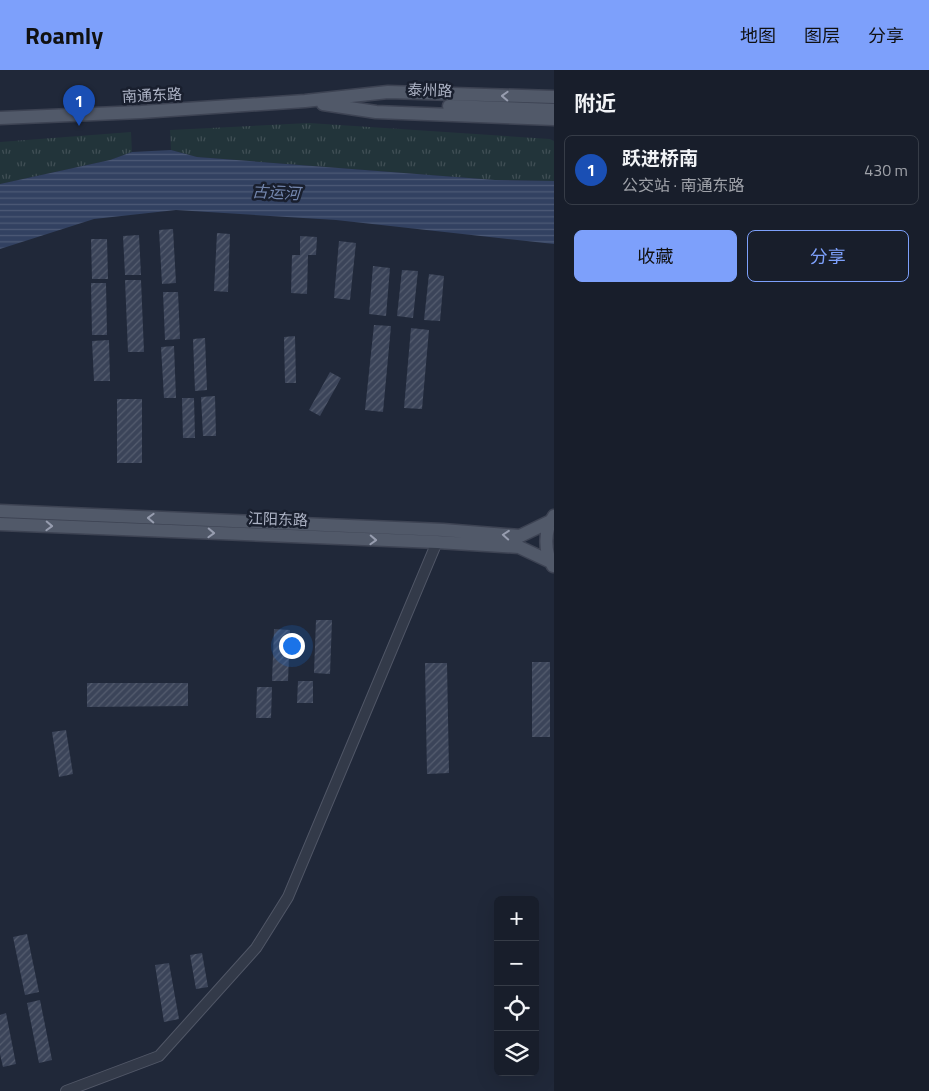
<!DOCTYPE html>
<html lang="zh">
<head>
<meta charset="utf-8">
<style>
	:root { --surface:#181e2b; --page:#212733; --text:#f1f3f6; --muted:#9fa2a9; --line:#363c47; --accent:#7da0fb }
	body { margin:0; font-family:"Titillium Web","Noto Sans SC",sans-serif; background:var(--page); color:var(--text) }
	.controls { position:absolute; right:15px; bottom:15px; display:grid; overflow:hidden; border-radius:8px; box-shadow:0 5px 20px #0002 }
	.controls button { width:45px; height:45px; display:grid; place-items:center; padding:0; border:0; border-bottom:1px solid var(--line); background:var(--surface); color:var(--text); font:25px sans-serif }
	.you { position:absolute; left:291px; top:575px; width:18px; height:18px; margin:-12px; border:4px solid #fff; border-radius:50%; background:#1a73e8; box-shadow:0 0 0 8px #1a73e833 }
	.badge { display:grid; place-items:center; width:32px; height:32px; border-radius:50%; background:var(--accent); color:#fff; font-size:16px; font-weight:700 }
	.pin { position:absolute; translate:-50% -41px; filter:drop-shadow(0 1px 2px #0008) }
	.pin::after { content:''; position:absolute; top:26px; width:18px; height:15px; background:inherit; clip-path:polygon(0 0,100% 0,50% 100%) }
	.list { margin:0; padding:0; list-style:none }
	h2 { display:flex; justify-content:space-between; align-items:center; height:65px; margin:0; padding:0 20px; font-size:21px }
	h2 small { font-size:16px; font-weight:400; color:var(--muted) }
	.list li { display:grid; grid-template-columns:32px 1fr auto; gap:15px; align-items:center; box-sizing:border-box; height:70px; margin:0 10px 10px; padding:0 10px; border:1px solid var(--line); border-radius:8px }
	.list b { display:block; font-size:19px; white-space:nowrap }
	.list p { margin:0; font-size:16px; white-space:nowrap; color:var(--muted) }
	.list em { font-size:16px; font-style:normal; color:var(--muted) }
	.actions { display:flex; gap:10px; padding:15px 20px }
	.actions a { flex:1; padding:11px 0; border:1px solid var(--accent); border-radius:8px; text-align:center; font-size:18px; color:var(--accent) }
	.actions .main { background:var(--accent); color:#111 }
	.icon { flex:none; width:28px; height:28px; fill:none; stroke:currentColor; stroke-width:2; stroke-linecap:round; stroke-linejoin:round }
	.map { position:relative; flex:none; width:554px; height:1021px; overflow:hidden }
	header { display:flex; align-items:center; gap:30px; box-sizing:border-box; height:70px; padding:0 25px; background:var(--accent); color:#111 }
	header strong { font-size:24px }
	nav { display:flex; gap:28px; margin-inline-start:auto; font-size:18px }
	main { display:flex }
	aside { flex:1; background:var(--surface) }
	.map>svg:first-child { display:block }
	.park { fill:url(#park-tufts) }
	.water { fill:url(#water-rules) }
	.building { fill:url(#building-hatch) }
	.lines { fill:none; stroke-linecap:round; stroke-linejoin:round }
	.minor-casing { stroke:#515767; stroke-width:12 }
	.major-casing { stroke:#3d4353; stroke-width:15 }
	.minor { stroke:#333a49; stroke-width:10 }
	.major { stroke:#515969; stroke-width:12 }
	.oneway { stroke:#979daf }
	.labels { text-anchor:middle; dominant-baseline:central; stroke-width:5; stroke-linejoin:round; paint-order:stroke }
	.street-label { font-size:15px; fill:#aeb4c6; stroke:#191f2e }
	.water-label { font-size:16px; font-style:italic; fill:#7487af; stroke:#191f2e }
</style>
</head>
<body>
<header>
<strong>Roamly</strong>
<nav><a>地图</a><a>图层</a><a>分享</a></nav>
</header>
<main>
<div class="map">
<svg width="554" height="1021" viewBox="0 0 554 1021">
	<defs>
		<pattern id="park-tufts" width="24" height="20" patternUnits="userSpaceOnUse" patternTransform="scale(1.25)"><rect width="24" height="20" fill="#22343a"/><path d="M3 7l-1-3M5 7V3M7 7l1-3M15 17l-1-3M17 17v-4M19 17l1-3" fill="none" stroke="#404f55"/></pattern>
		<pattern id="water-rules" width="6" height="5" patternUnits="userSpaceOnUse" patternTransform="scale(1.25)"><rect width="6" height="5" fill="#324161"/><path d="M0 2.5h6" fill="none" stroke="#4d5a76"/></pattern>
		<pattern id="building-hatch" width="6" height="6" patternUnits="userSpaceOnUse" patternTransform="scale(1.25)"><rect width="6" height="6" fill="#3b4459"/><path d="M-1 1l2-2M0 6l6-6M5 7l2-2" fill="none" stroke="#555d6f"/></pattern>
	</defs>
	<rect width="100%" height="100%" fill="#202839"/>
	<path class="park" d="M309,53L550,69L554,71V111L495,110L197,87L171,80L170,60Z
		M131,62L132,82L110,90L0,114V72Z"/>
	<path class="water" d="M171,80L197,87L495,110L554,111V174L336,150L176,140L94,149L0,179V114L110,90L132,82Z"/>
	<path class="building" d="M173,159L176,213L162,214L159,160Z
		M217,163L230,164L228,222L214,221Z
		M139,165L141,205H125L123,166Z
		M300,166L317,167L316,185H308L307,224L291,223L292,185H300Z
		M91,169H107L108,209H92Z
		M339,171L356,173L350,230L334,228Z
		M373,196L390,198L386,246L369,244Z
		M402,200L418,201L413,248L397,246Z
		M429,204L444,206L440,251L424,250Z
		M125,210H141L144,282H128Z
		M91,213H106L107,265H92Z
		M163,222H178L180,269L165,270Z
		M374,255L391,256L383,342L365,340Z
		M411,258L429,260L422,339L404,338Z
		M295,266L296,313H285L284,267Z
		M205,268L207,320L195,321L193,269Z
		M109,270L110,311H94L92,271Z
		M174,276L176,328H164L161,277Z
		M330,302L341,308L320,346L309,340Z
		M215,326L216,366H203L201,327Z
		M182,328H194L195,368H183Z
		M117,329H142V393H117Z
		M316,550H332L330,604L314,603Z
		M274,559L290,560L288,611H272Z
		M532,592H550V667H532Z
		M425,593H447L449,703L427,704Z
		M298,611H313V633H297Z
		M87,613H188V636L87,637Z
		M257,617H272L271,648H256Z
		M66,660L73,704L59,707L52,662Z
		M27,864L39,922L25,925L13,867Z
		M202,883L208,917L196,919L190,885Z
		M169,893L179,949L164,952L155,895Z
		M40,930L52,990L39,993L27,933Z
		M6,943L16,994L3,997L0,984V945Z"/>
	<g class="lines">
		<g class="minor-casing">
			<path id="minor" d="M66,1021L159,986L256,878L288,827L437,472"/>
		</g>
		<g class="major-casing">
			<path id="major" d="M323,34L376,42L554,49
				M449,36L554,40
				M0,48L141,42L305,31L388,22L554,27
				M0,441L443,460L520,466L551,451
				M0,454L437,472L519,477L551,492
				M553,496C544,482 544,460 554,446"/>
		</g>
		<use href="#minor" class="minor"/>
		<use href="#major" class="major"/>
	</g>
	<defs><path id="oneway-chevron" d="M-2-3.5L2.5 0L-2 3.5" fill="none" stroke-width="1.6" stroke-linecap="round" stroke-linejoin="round" transform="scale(1.25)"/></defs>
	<g class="oneway">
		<use href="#oneway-chevron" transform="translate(505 26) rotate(-178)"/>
		<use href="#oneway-chevron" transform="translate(151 448) rotate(-178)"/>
		<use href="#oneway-chevron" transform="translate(49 456) rotate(2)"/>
		<use href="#oneway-chevron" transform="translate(211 463) rotate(2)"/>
		<use href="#oneway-chevron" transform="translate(506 465) rotate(-176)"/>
		<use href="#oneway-chevron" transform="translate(373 470) rotate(2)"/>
	</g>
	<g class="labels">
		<g class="street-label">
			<text transform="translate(430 20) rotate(2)">泰州路</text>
			<text transform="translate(152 25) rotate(-3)">南通东路</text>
			<text transform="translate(278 449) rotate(2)">江阳东路</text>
		</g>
		<g class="water-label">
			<text transform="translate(276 122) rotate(3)">古运河</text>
		</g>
	</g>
</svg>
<div class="controls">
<button>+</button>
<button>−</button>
<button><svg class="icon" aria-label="locate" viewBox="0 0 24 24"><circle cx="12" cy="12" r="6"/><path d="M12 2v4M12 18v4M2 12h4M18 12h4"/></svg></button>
<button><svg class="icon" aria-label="layers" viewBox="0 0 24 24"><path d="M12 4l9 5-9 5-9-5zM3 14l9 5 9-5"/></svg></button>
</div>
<div class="you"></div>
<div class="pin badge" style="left:79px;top:56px;background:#1a4fb4">1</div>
</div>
<aside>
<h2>附近<small></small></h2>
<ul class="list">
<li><span class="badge" style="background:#1a4fb4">1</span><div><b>跃进桥南</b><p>公交站 · 南通东路</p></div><em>430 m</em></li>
</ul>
<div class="actions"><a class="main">收藏</a><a>分享</a></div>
</aside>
</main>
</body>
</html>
